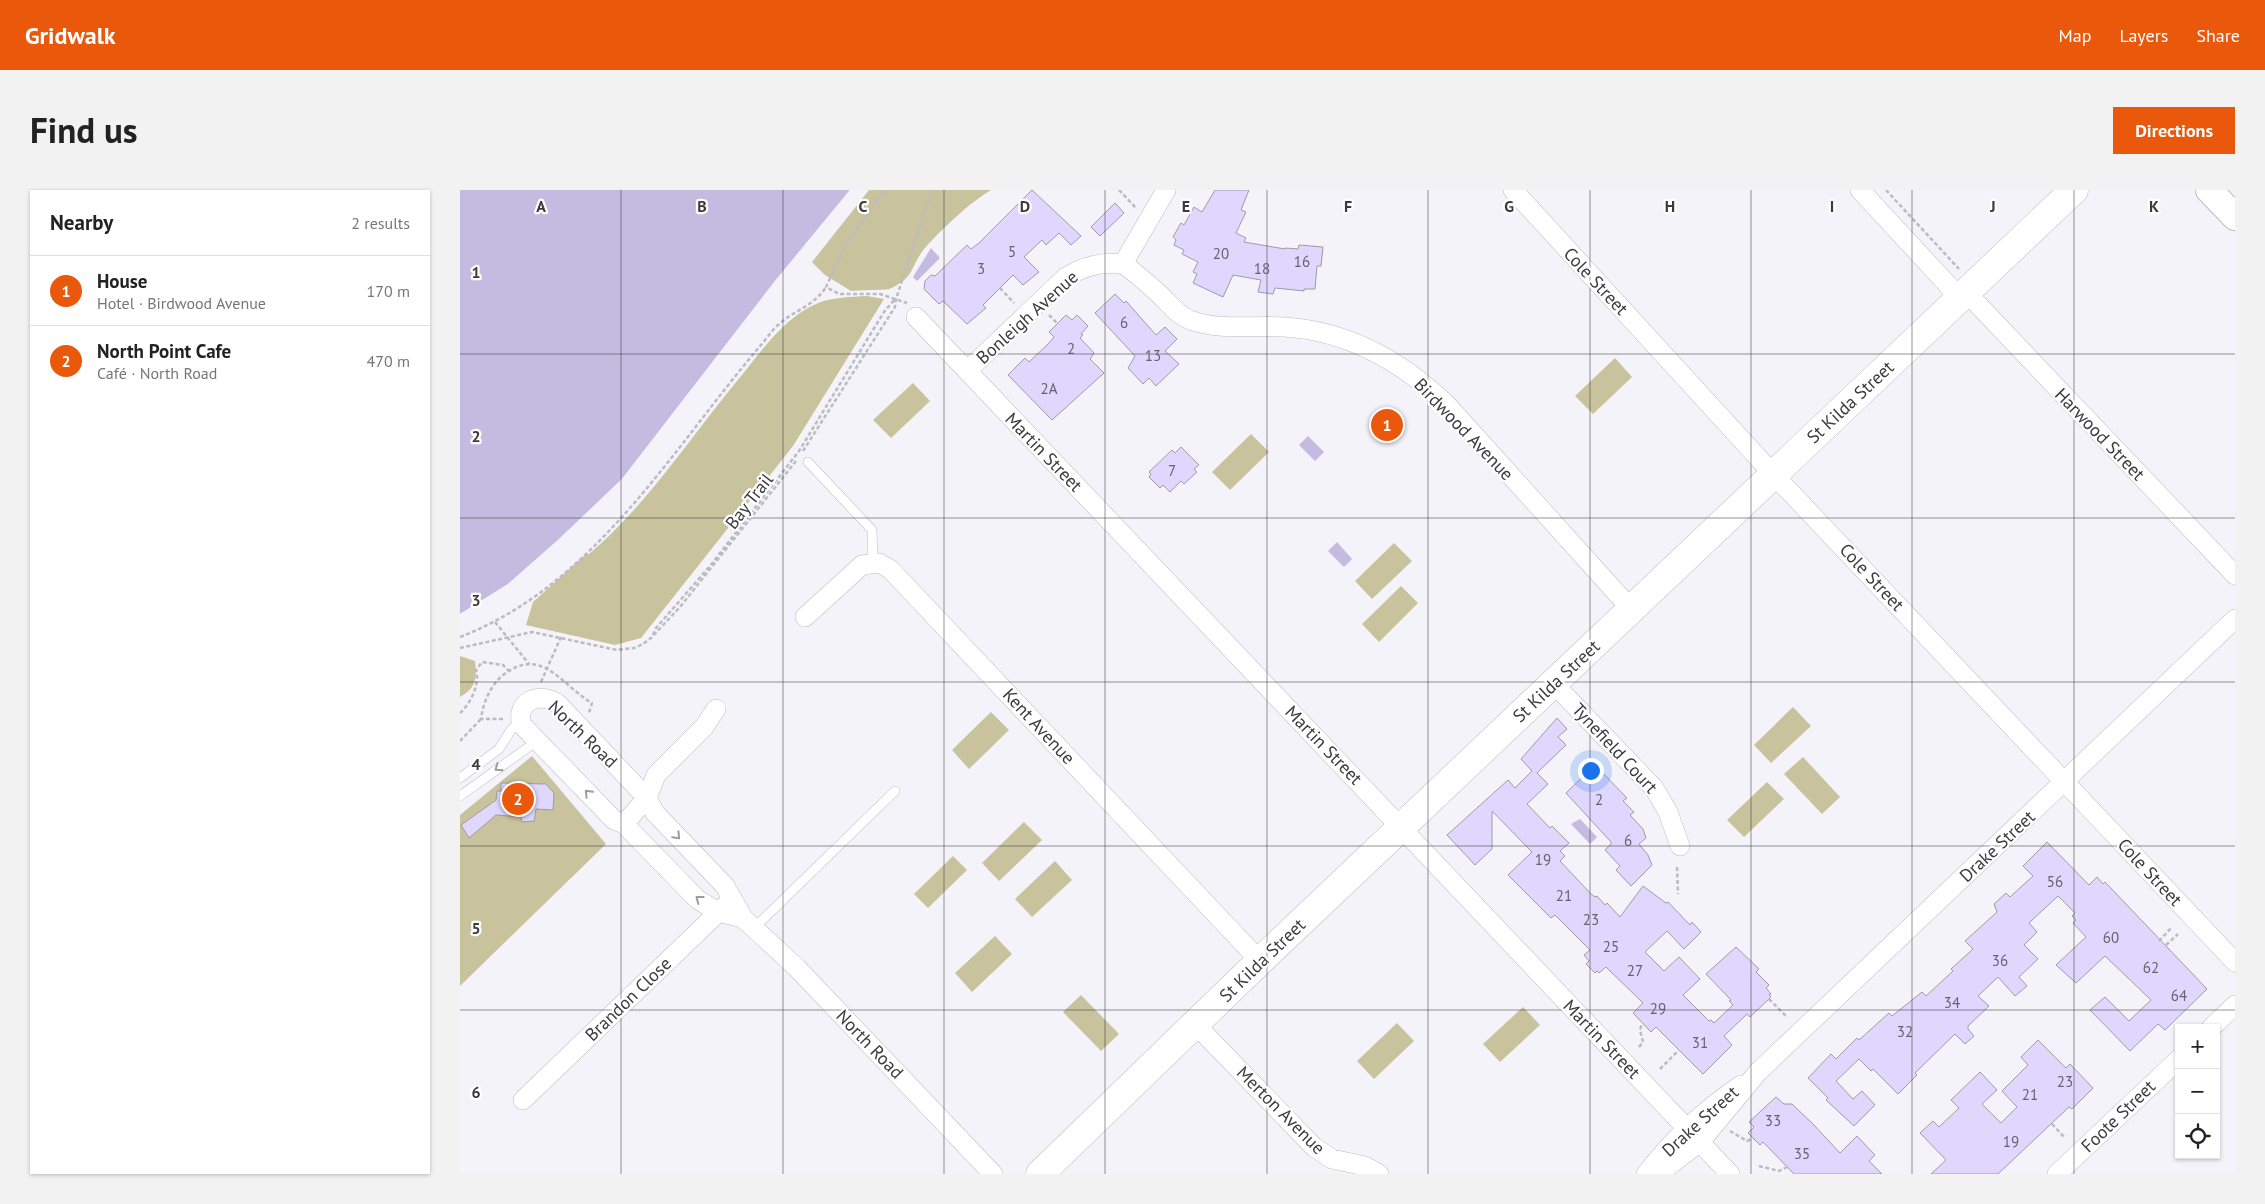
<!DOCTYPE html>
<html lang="en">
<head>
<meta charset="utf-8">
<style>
	:root { --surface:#fff; --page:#f2f2f2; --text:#222; --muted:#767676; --line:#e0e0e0; --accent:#ea580c }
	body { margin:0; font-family:"PT Sans",sans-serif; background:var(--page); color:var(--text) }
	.controls { position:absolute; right:15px; bottom:15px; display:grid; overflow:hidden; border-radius:0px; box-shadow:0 1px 4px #0004 }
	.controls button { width:45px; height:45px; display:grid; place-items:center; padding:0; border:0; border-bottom:1px solid var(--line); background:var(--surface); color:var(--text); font:25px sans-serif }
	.you { position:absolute; left:1130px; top:580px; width:18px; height:18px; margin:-12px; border:4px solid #fff; border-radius:50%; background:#1a73e8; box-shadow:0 0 0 8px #1a73e833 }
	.badge { display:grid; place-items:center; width:32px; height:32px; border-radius:50%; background:var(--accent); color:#fff; font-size:16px; font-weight:700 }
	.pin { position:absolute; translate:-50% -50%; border:2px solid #fff; box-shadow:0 1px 5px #0006 }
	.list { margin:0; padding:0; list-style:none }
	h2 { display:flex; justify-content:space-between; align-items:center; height:65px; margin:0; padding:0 20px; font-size:21px }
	h2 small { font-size:16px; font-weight:400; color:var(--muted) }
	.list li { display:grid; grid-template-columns:32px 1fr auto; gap:15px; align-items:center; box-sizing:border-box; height:70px; padding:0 20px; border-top:1px solid var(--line) }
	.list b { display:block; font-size:19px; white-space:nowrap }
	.list p { margin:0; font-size:16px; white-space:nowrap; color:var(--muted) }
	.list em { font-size:16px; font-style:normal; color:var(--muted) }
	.icon { flex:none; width:28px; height:28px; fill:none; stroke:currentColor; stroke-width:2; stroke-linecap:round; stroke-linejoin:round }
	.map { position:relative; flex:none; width:1775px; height:984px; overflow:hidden; border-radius:0px }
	header { display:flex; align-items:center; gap:30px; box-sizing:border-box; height:70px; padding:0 25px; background:var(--accent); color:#fff }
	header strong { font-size:24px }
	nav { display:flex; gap:28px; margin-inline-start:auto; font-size:18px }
	.intro { display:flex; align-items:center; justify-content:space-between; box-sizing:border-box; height:120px; padding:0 30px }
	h1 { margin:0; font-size:35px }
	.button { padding:12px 22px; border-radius:0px; background:var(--accent); color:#fff; font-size:18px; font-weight:700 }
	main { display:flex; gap:30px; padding:0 30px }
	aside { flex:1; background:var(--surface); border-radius:0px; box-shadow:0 1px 4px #0004 }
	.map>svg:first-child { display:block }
	.green { fill:#c8c29d }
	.water { fill:#c4bce0 }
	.pier { fill:#f4f3fa }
	.building { fill:#dfd7fd; stroke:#9d9ca2 }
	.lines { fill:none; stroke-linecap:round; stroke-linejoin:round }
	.lane-casing { stroke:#bdbcc2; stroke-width:10 }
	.street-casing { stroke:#bdbcc2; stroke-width:20 }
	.secondary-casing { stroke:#bdbcc2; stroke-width:28 }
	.primary-casing { stroke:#bdbcc2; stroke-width:29 }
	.path { stroke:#bcbbc1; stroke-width:2.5; stroke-dasharray:4 2.5; stroke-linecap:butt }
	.lane { stroke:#fff; stroke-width:9 }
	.street { stroke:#fff; stroke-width:19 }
	.secondary { stroke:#fff; stroke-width:26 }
	.primary { stroke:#fff; stroke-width:28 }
	.oneway { stroke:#9d9d9e }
	.grid { fill:none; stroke:#3b3b3d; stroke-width:1; stroke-opacity:0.55 }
	.labels { text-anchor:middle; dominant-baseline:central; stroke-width:4.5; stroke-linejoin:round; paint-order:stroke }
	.number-label { font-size:15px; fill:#64626d }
	.street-label { font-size:18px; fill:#3b3b3d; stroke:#fff }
	.grid-label { font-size:16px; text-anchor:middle; font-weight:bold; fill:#3b3b3d; stroke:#fff; stroke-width:4.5; stroke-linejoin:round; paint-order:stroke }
</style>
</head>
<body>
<header>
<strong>Gridwalk</strong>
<nav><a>Map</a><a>Layers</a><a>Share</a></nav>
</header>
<div class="intro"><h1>Find us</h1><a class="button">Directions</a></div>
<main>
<aside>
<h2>Nearby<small>2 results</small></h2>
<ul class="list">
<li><span class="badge">1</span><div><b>House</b><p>Hotel · Birdwood Avenue</p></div><em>170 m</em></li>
<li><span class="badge">2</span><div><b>North Point Cafe</b><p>Café · North Road</p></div><em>470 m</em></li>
</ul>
</aside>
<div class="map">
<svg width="1775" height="984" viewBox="0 0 1775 984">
	<rect width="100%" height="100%" fill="#f4f3fa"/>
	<path class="green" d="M409,0H531C509,13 481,40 464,59C450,77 455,88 429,99C427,100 398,100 391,101L365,85L352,72Z
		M407,106L424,109L333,256L181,448L155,455L66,435L73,412L126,364H129C187,315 229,249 277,191C301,162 323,128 358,113C373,107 392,107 407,106Z
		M1155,168L1172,187L1133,224L1115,206Z
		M453,193L470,211L431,248L413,230Z
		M791,244L809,262L770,300L752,282Z
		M934,353L952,371L912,409L895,391Z
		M941,396L958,413L919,452L902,434Z
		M0,466L15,471C17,489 16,498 0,507Z
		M1333,517L1351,536L1311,573L1294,555Z
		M531,522L549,540L509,579L492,560Z
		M72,566L146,654L0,796V625Z
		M1343,567L1380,607L1362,624L1324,584Z
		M1307,592L1324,609L1284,647L1267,630Z
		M564,632L582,650L539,691L522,673Z
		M493,666L507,680L468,718L454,704Z
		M595,671L612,690L572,727L555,709Z
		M535,746L552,764L512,802L495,783Z
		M621,805L659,844L641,861L603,822Z
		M1063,817L1080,835L1040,872L1023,854Z
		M937,833L954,851L914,889L897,871Z"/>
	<path class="water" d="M0,0H390L315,91L162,289L98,350L48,394L0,424Z
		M471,58L480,68L457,91L453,87Z
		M848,246L864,262L855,271L839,255Z
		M877,352L892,369L884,377L868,361Z
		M1120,629L1137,647L1130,654L1111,634Z"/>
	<path class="pier" d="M390,0H393L163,291L100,352L49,396L0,426V424L48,394L98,350L162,289L315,91Z"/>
	<path class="building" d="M572,0L621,46L611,55L599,43L586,55L582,50L564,67L579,82L563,95L553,85L523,115L526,118L507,134L483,111L479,114L464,99L465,91L471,85L475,86L507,55L511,59L519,53Z
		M755,0H789L781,20L786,22L776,43L786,48L784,52L825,59V58L838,59L839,55L863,57L861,76H857L855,99H844V101L815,98L813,104L798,102L801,90L773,85L763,107L733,93L737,84L733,82L738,72L722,64L724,60L714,55L716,50L713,47L721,33L724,35L734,17L742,22Z
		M655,13L664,23L640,46L631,37Z
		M655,104L664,113L666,111L696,145L705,137L717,149L705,161L719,174L696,196L689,188L683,194L668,178L675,166L635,123Z
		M606,125L612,130L617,125L628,136L621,144L623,145L620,148L634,163L630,169L644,183L592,230L548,185L565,168L569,172L589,153L594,147L589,142Z
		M721,257L739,275L734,279L737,282L724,294L721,291L710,302L703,295L700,298L689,287L691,284L689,282L712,260L715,263Z
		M1097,528L1107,539L1098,547L1106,555L1077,583L1088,594L1067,614L1090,638L1092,636L1109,653L1100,661L1105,666L1100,671L1130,703L1135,707L1137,706L1145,715L1147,713L1160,727L1183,696L1206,713L1208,712L1230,735L1232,732L1241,742L1224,759L1207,741L1185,762L1204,781L1219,767L1240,789L1223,805L1249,831L1251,830L1254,833L1273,815L1269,811L1271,810L1246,784L1276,757L1299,779L1296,782L1309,795L1306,798L1311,804L1309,805L1311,807L1290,827L1287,824L1264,846L1272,855L1243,884L1196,837L1191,842L1173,823L1183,813L1146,777L1139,783L1137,781L1135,783L1126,774L1129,771L1124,765L1130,760L1095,725L1091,728L1048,685L1072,662L1032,621V659L1015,675L987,645L1048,590L1055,598L1072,581L1061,569Z
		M1135,575L1167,608L1163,611L1174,622L1170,625L1183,639L1186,648L1179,654L1188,665L1192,675L1171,696L1156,680L1160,676L1145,660L1151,654V652L1106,603Z
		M41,593L86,594L94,603L93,620L76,619L74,631L62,632L61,627L36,625L9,648L1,635L36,610L37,601H41Z
		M1587,652L1629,695L1637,687L1643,694L1645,692L1747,799L1705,840L1698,834L1670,861L1630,820L1645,807L1669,831L1691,810L1645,766L1616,793L1596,775L1626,747L1613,733L1616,730L1612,726L1615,723L1598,706L1569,733L1577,742L1564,755L1578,769L1559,787L1567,796L1555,806L1538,787L1518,806L1529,816L1508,836V839L1514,846L1505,854L1495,844L1455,883L1457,885L1438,904L1413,879L1411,881L1399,869L1376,891L1393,909L1402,901L1415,915L1394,936L1366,910L1368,908L1348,888L1371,864L1376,869L1397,848L1399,850L1429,823L1432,826L1462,802L1466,806L1493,781L1491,779L1513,759L1505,751L1537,722L1534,714L1546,703L1550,707L1573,686L1563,676Z
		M1578,850L1606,878L1610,874L1633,898L1612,919L1609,917L1538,984H1471L1486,970L1460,943L1473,931L1479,937L1499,918L1491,910L1520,882L1537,900L1522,914L1541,933L1557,917L1542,901L1568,875L1561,867Z
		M1316,907L1324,914H1332L1354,935L1380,963L1397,946L1415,965L1409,971L1422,984H1334L1303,952L1300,955L1288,943L1294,937L1289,932Z"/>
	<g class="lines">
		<g class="lane-casing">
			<path id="lane" d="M348,272L412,340L413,372
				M0,588L39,559L51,540L60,531
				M0,606L77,551
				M294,738L435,601"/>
		</g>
		<g class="street-casing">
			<path id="street" d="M1053,0L1314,285L1775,772
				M1400,0L1500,108
				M663,74C676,83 687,93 698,103C708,112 717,125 730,130C760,141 793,135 824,137C889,141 942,171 988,216L1171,419
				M1506,102L1775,385
				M456,127L1270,984
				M507,181L606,87C624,76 642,71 663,74L706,0
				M345,427L402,375L419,373L430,379L800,771
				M1093,493L1194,598L1208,622L1220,656
				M164,634L187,608L196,585L244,537L256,519
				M283,728L258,722L237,709L164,634L154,630L62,535C54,511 81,501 98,514L187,608L195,623L265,696L283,728L337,778L533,984
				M735,834L854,957L872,969L905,976L919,984
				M1751,838L1775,815
				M63,910L267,714
				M1186,984C1213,949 1244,920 1281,895
				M1198,984L1240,952L1298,882L1775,429
				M1597,984L1719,869"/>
		</g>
		<g class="secondary-casing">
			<path id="secondary" d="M1749,0L1775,27"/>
		</g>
		<g class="primary-casing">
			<path id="primary" d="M580,984L800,771L1614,0"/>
		</g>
		<path class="path" d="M425,0L387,52L366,97L379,104H420L447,113
			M659,0L677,19
			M1426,0L1499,79
			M540,98L554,113
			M589,125L598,134
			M343,261L435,117L436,109L472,0
			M35,432L69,474
			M193,445L196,438L250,376L339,261L424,122L435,109
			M0,447C135,395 212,259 301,155C307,148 312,140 319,134C335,120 354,116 366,97
			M0,458L72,442L157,460L174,458L183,454L191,448L220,417L336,271
			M81,492L101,447
			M0,523C11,513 20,494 16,480L22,472L43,475L49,481
			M43,529H21C23,513 30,496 43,485C82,455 101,495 132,513L129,523
			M0,551L21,529
			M1217,677L1218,704
			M1699,751L1712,737
			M1706,755L1718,744
			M1309,809L1327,827
			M1179,857L1183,852L1180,840L1182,833
			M1200,879L1219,860
			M1592,934L1605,948
			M1270,941L1287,951L1294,948
			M1299,976L1319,981L1327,977"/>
		<use href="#lane" class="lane"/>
		<use href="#street" class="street"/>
		<use href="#secondary" class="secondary"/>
		<use href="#primary" class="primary"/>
	</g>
	<defs><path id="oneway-chevron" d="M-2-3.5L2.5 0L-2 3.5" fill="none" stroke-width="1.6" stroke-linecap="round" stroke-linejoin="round" transform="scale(1.25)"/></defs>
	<g class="oneway">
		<use href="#oneway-chevron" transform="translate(38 578) rotate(145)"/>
		<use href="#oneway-chevron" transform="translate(128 603) rotate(-134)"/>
		<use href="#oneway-chevron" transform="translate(217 646) rotate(46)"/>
		<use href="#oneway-chevron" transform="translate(239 709) rotate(-143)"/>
	</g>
	<path class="grid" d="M161,0V984M323,0V984M484,0V984M645,0V984M807,0V984M968,0V984M1130,0V984M1291,0V984M1452,0V984M1614,0V984M0,164H1775M0,328H1775M0,492H1775M0,656H1775M0,820H1775"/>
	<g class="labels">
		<g class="number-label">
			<text x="552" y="61">5</text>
			<text x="761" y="63">20</text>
			<text x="842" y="71">16</text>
			<text x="521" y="78">3</text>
			<text x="802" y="78">18</text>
			<text x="664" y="132">6</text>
			<text x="611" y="158">2</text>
			<text x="693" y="165">13</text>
			<text x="589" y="198">2A</text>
			<text x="712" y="280">7</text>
			<text x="1139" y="609">2</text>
			<text x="1168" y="650">6</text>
			<text x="1083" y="669">19</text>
			<text x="1595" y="691">56</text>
			<text x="1104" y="705">21</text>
			<text x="1131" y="729">23</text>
			<text x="1651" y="747">60</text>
			<text x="1151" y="756">25</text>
			<text x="1540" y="770">36</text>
			<text x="1691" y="777">62</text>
			<text x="1175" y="780">27</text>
			<text x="1719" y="805">64</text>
			<text x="1492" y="812">34</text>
			<text x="1198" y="818">29</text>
			<text x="1445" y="841">32</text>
			<text x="1240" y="852">31</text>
			<text x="1605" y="891">23</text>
			<text x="1570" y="904">21</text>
			<text x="1313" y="930">33</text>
			<text x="1551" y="951">19</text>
			<text x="1342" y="963">35</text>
		</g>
		<g class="street-label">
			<text transform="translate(1136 91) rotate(47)">Cole Street</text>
			<text transform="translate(567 127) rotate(-42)">Bonleigh Avenue</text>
			<text transform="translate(1390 212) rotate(-43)">St Kilda Street</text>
			<text transform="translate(1004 239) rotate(46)">Birdwood Avenue</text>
			<text transform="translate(1640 244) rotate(46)">Harwood Street</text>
			<text transform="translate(584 262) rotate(46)">Martin Street</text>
			<text transform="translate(289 311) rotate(-52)">Bay Trail</text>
			<text transform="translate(1412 387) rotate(47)">Cole Street</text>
			<text transform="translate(1096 491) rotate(-43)">St Kilda Street</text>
			<text transform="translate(579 536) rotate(47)">Kent Avenue</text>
			<text transform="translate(123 544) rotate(44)">North Road</text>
			<text transform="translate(864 555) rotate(46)">Martin Street</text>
			<text transform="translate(1155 558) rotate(47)">Tynefield Court</text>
			<text transform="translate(1537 656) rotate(-43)">Drake Street</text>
			<text transform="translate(1690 682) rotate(47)">Cole Street</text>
			<text transform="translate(802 770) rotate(-44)">St Kilda Street</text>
			<text transform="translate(168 809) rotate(-44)">Brandon Close</text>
			<text transform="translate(1142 849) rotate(46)">Martin Street</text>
			<text transform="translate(410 854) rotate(46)">North Road</text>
			<text transform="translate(821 920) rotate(45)">Merton Avenue</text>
			<text transform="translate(1658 926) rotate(-44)">Foote Street</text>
			<text transform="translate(1240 931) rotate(-42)">Drake Street</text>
		</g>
	</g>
	<g class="grid-label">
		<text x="81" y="22">A</text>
		<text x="242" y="22">B</text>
		<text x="403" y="22">C</text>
		<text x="565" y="22">D</text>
		<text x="726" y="22">E</text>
		<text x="888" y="22">F</text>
		<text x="1049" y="22">G</text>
		<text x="1210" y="22">H</text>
		<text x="1372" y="22">I</text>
		<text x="1533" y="22">J</text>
		<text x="1694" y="22">K</text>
		<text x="16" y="88">1</text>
		<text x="16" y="252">2</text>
		<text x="16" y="416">3</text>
		<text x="16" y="580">4</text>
		<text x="16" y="744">5</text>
		<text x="16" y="908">6</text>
	</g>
</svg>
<div class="controls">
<button>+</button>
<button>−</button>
<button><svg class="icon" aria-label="locate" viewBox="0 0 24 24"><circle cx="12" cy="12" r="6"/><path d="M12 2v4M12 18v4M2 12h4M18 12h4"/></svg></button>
</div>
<div class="you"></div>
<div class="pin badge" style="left:927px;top:235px">1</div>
<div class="pin badge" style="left:58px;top:609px">2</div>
</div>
</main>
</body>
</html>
